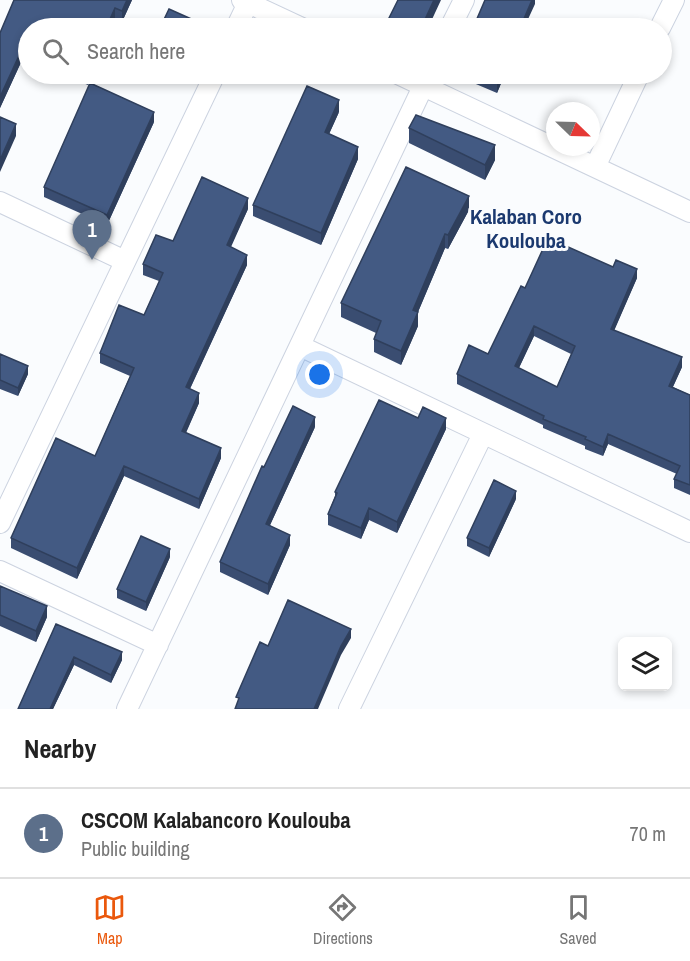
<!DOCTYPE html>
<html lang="en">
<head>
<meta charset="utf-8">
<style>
	:root { --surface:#fff; --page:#f2f2f2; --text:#222; --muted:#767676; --line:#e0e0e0; --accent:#ea580c }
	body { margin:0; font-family:"Archivo Narrow",sans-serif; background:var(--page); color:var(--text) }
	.controls { position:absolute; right:18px; bottom:18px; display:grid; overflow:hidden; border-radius:9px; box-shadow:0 3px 9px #0003 }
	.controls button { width:54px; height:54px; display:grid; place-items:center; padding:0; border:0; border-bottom:2px solid var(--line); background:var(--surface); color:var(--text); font:30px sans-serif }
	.compass { position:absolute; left:546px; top:102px; width:54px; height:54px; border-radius:50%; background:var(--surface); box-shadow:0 3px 9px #0003; rotate:113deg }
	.you { position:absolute; left:320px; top:375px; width:21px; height:21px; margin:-15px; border:4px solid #fff; border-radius:50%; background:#1a73e8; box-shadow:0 0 0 9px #1a73e833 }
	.badge { display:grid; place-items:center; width:39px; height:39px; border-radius:50%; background:var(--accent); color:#fff; font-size:20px; font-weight:700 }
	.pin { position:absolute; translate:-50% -50px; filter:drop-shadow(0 2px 3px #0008) }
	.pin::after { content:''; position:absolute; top:32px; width:21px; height:18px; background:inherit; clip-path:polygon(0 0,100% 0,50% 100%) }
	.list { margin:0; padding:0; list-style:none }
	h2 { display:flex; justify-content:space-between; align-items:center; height:78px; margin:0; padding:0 24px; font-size:26px }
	h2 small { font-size:20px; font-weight:400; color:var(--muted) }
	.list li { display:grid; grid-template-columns:39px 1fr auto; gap:18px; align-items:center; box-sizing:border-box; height:90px; padding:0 24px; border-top:2px solid var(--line) }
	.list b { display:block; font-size:22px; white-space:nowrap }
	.list p { margin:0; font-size:20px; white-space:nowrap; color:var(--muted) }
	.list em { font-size:20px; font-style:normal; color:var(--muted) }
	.icon { flex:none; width:33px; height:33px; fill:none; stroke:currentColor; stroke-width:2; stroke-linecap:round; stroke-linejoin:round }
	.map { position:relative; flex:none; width:690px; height:709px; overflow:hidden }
	.search { position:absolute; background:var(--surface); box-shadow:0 3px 9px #0003; left:18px; right:18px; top:18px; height:66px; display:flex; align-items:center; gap:15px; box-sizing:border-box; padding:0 21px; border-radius:33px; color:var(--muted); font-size:22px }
	.sheet { height:168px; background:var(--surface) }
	nav { display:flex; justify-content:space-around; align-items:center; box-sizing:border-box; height:84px; border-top:2px solid var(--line); background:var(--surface); font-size:16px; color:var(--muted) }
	nav a { display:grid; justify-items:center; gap:3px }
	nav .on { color:var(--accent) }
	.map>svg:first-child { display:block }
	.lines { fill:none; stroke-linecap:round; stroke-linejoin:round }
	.street-casing { stroke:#ccd3e0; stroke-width:22 }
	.street { stroke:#fff; stroke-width:20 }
	.wall { fill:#3a4d71; fill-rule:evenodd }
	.shaded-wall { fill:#2f3f5c }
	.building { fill:#435a83; stroke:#2f3f5c; stroke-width:1.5; fill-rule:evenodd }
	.labels { text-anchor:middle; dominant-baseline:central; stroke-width:6; stroke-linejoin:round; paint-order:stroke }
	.quarter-label { font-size:21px; font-weight:bold; fill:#1b396f; stroke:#fafcfe }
</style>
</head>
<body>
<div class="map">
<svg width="690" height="709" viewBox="0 0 690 709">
	<rect width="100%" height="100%" fill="#fafcfe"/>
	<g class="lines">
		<g class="street-casing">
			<path id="street" d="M242,0L302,28
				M236,28L248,3
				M450,28L464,0
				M660,28L674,0
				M398,74L690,212
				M595,167L639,74
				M0,202L125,261
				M300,346L690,532
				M0,523L215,74
				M0,571L158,645
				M127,709L429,74
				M349,709L483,434"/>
		</g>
		<use href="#street" class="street"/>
	</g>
	<path class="wall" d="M14,0H132L122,22L115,19L28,28V60L23,58L0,108V33Z
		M60,74H92L88,85Z
		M457,74H505L497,93L457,76Z
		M339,112L329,134L358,159L321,245L253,216V205Z
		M154,122L107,225L44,197V187Z
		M409,128L495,160L485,180L409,143Z
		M248,209L230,247L247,265L190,389L199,403L186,433L221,458L199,509L124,476L77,579L11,548V538L95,456L130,376L100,363V353L144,315L159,281L143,275V264L173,241Z
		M469,210L448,249L445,248L418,312V326L401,365L374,352V339L376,333L341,317V303Z
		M637,278L614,330L682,367L673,387L690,395V495L674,488V479L677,474L608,444L603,456L585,449V446L543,428V425L457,384V374L488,354L525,288ZM534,336L571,354L557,387L519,368Z
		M0,354L28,374L18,396L0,389Z
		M418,418L446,429L397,533L369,520L361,539L328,525V514L335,496V492Z
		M315,427L270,525L290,545L268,595L220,572V562L264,467Z
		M516,499L489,557L467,546V538Z
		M170,557L146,611L117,598V589Z
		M0,586L47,617L36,642L0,626Z
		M56,624L122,660L111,683L74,665L53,709H18Z"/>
	<path class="shaded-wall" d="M127,0H132L122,22V11Z
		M434,0H441L428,28H421Z
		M532,0H535V4L524,28H520Z
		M115,8V19L111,28H106Z
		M23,47V58L0,108V97Z
		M88,74H92L88,85Z
		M501,74H505L497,93V81Z
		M339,100V112L325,143V132Z
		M154,112V122L107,225V215Z
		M16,124V136L0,172V160Z
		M495,145V160L485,180V165Z
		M358,147V159L321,245V233Z
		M469,196V210L448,249V235Z
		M248,198V209L227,256V245Z
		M445,234V248L418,312V326L401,365V351L413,310Z
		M247,255V265L186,397V387Z
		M637,269V278L611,338V329Z
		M534,326V336L515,376V366Z
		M682,357V367L669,395V386Z
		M28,366V374L18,396V388Z
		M199,393V403L182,441V431Z
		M315,417V427L266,534V524Z
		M446,418V429L397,533V522Z
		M608,434V444L603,456V447Z
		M221,448V458L199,509V499Z
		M124,466V476L77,579V568Z
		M516,491V499L489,557V548Z
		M369,508V520L361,539V528Z
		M290,535V545L268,595V584Z
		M170,549V557L146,611V602Z
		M47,606V617L36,642V631Z
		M351,629V638L341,655L318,709H314L341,646Z
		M122,652V660L111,683V675Z
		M74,657V665L53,709H50Z"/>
	<path class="building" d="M14,0H127L122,11L115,8L106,28H28V49L23,47L0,97V33Z
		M398,0H434L421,28H384Z
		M485,0H532L520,28H473Z
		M169,9L198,22L196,28H160Z
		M479,74H501L497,81Z
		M90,83L154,112L107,215L44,187Z
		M307,86L339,100L325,132L358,147L321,233L253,205Z
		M416,115L495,145L485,165L409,128Z
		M0,117L16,124L0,160Z
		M406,167L469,196L448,235L445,234L413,310L418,312L401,351L374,339L381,321L341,303Z
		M202,177L248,198L227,245L247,255L186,387L199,393L182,431L221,448L199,499L124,466L77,568L11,538L56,438L95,456L134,368L100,353L108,333L119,305L144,315L163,273L143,264L156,235L173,241Z
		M548,238L613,267L616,260L637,269L611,329L682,357L669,386L690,395V485L674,479L680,466L608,434L603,447L585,439L586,437L543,419L544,416L457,374L469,345L488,354L521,286L525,288ZM534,326L575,346L557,387L515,366Z
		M0,354L28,366L18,388L0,380Z
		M379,400L418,418L423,407L446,418L397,522L369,508L361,528L328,514L337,493L335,492Z
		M293,406L315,417L266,524L290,535L268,584L220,562L262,466L264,467Z
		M494,480L516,491L489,548L467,538Z
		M141,536L170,549L146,602L117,589Z
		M0,586L47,606L36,631L0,615Z
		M288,600L351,629L341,646L314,709H235L239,698L236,697L260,642L268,646Z
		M56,624L122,652L111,675L74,657L50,709H18Z"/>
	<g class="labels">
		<g class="quarter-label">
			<text x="526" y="216">Kalaban Coro<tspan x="526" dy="24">Koulouba</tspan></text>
		</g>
	</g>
</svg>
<div class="controls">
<button><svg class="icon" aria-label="layers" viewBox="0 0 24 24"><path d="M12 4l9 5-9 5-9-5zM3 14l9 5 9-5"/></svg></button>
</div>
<svg class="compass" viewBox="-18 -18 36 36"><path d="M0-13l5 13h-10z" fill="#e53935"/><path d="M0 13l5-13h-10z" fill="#767676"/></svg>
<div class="you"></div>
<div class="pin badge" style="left:92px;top:260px;background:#5c6f8a">1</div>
<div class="search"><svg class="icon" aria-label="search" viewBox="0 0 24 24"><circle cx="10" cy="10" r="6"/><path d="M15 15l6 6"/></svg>Search here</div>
</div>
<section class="sheet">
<h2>Nearby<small></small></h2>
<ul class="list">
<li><span class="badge" style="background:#5c6f8a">1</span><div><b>CSCOM Kalabancoro Koulouba</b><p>Public building</p></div><em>70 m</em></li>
</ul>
</section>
<nav>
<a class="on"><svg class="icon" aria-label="map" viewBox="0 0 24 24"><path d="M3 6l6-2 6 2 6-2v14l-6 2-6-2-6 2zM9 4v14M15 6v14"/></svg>Map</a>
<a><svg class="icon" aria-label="directions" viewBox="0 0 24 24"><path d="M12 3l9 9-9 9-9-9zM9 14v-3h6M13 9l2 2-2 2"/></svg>Directions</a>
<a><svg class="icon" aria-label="saved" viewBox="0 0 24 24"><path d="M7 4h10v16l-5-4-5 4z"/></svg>Saved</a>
</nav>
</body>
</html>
